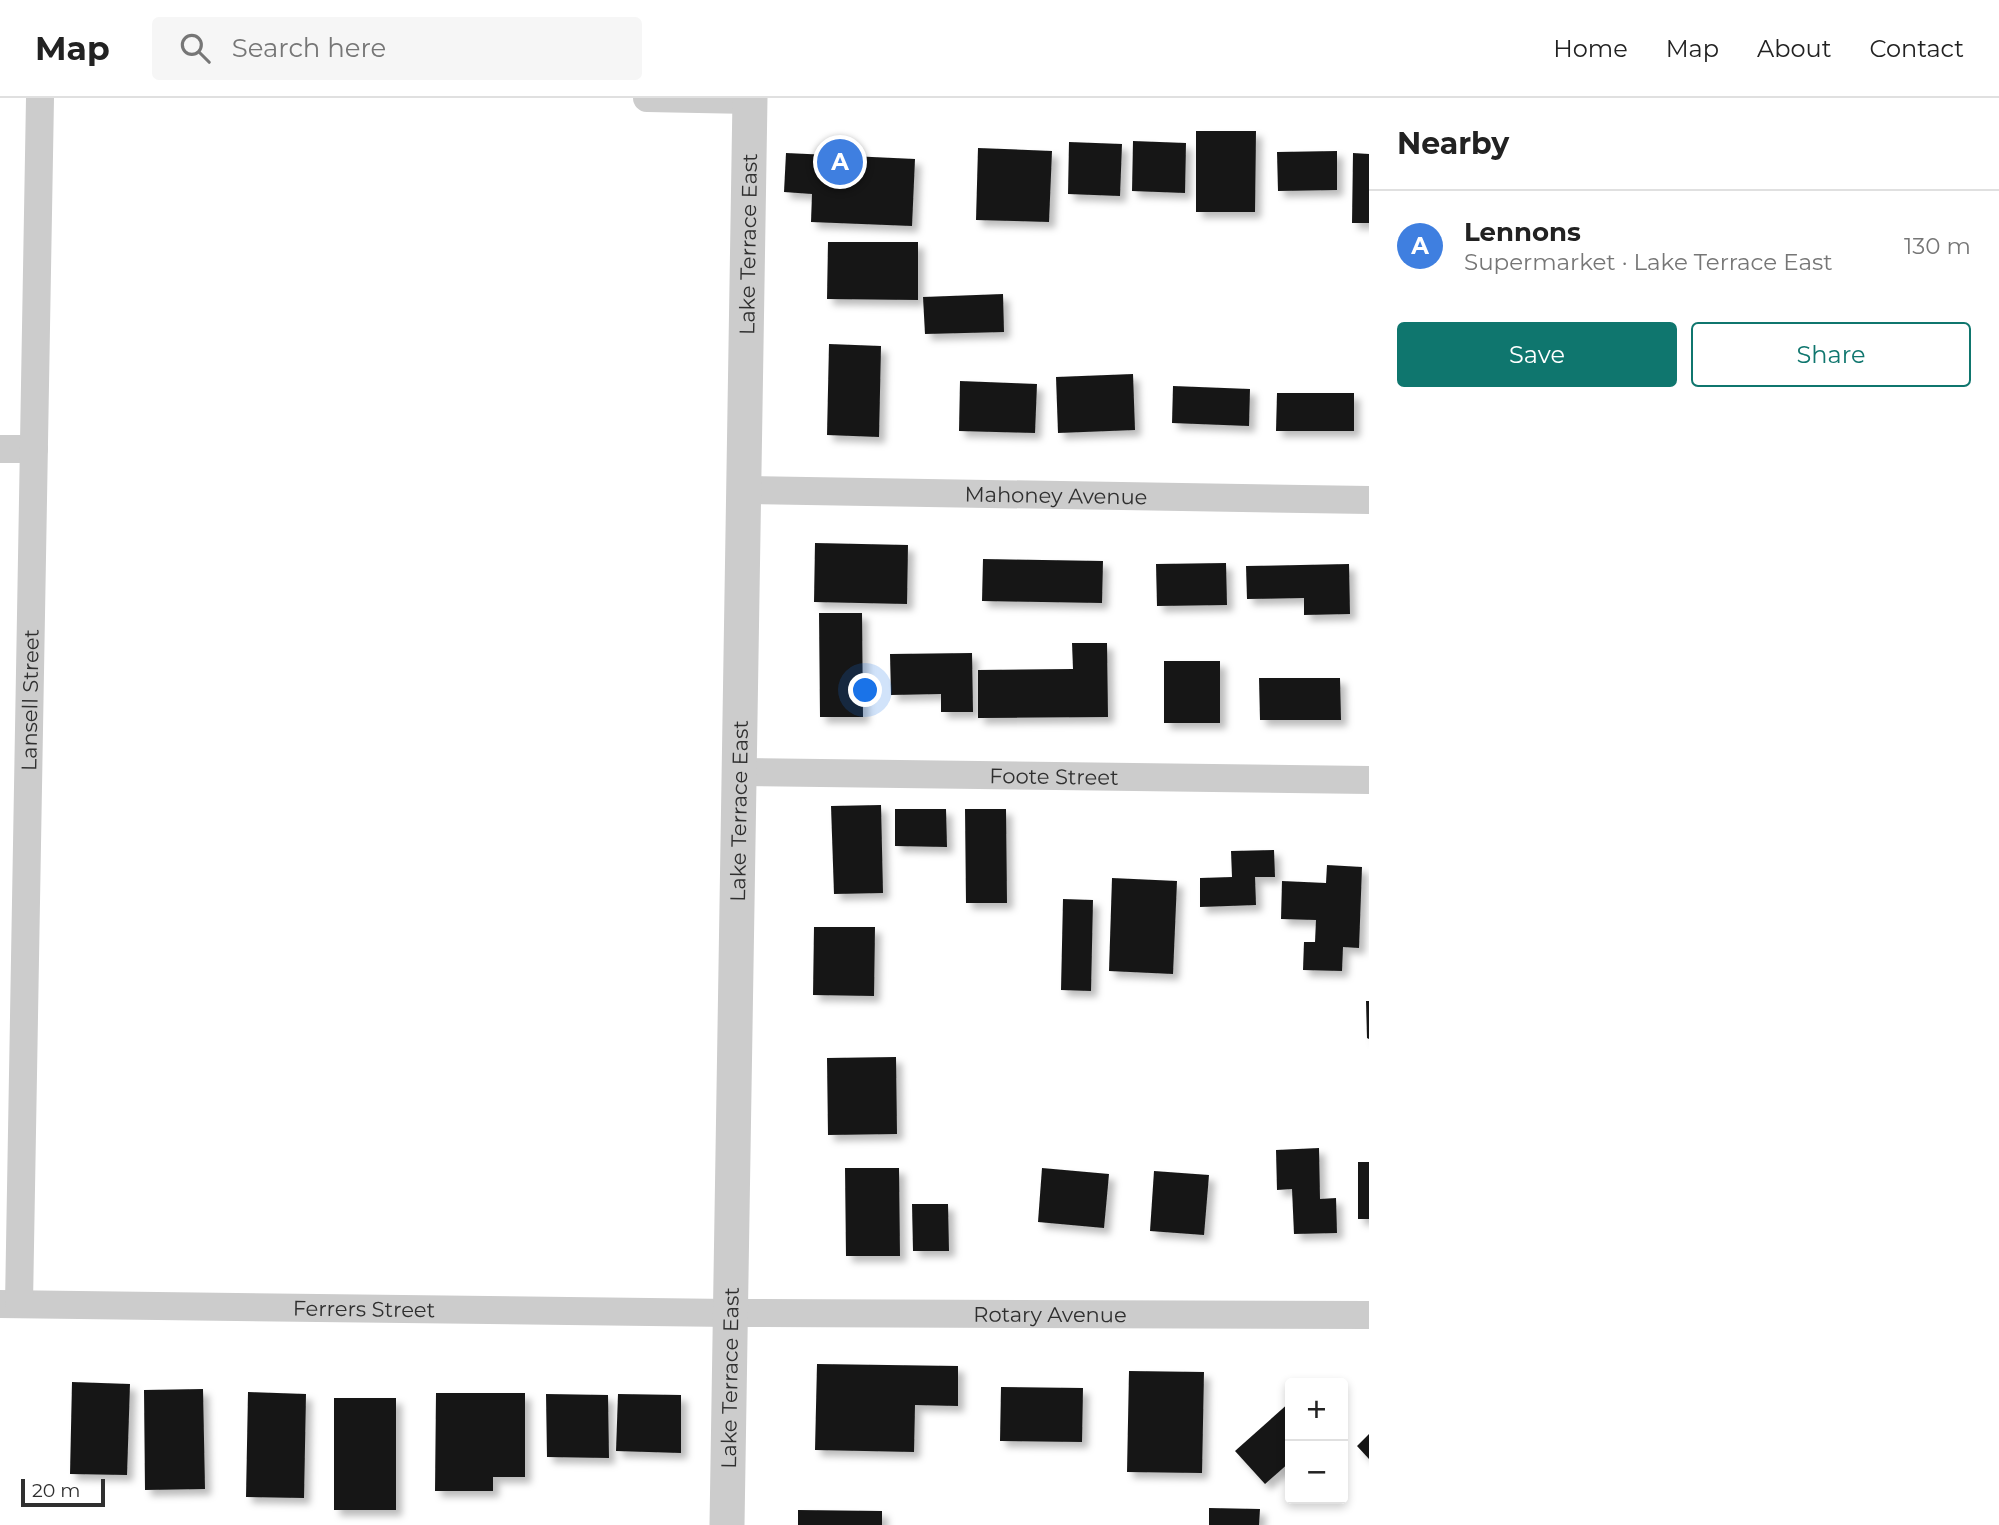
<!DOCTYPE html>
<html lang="en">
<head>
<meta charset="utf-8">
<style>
	:root { --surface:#fff; --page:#f6f6f6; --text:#222; --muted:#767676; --line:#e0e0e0; --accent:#0f766e }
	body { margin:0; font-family:Montserrat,sans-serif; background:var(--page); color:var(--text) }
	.controls { position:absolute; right:21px; bottom:21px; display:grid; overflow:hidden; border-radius:7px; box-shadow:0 4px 10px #0003 }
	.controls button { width:63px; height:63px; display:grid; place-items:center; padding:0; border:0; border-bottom:2px solid var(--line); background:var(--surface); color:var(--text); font:35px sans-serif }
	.scale { position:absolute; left:21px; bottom:18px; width:84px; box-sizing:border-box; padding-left:7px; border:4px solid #2f2f2f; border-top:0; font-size:19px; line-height:24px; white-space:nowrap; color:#2f2f2f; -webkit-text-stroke:5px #fff; paint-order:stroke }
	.you { position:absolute; left:866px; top:593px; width:24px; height:24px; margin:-18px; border:5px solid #fff; border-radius:50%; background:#1a73e8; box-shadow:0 0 0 10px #1a73e833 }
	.badge { display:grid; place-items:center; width:46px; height:46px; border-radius:50%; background:var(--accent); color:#fff; font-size:23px; font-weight:700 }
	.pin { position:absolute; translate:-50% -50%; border:4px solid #fff; box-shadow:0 2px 7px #0006 }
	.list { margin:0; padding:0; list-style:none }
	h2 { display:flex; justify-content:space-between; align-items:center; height:91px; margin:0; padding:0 28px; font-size:30px }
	h2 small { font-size:23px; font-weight:400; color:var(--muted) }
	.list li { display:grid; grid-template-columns:46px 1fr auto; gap:21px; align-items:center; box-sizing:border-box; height:112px; padding:0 28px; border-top:2px solid var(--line) }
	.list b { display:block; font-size:26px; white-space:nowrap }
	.list p { margin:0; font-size:23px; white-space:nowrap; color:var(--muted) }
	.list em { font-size:23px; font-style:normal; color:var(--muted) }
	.actions { display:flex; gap:14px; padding:21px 28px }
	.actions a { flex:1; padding:16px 0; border:2px solid var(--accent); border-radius:7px; text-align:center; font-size:24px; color:var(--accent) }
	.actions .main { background:var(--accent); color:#fff }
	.icon { flex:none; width:38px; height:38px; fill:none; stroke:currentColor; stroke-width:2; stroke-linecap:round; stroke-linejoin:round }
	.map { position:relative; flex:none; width:1369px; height:1427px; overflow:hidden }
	header { display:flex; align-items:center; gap:42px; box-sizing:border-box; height:98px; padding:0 35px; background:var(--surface); border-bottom:2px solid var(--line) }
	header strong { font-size:33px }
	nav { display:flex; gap:38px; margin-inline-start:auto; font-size:24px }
	.search { width:490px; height:63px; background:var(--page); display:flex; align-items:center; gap:18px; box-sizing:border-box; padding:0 24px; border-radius:7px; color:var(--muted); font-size:26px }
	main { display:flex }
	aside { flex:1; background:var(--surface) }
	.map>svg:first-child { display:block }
	.building { fill:#161616; filter:url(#shadow) }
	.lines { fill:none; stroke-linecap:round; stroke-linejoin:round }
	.minor { stroke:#ccc; stroke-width:28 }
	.tertiary { stroke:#ccc; stroke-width:35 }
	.labels { text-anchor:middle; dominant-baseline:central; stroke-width:7; stroke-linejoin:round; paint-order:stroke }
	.street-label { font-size:21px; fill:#2f2f2f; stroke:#fff }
</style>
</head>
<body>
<header>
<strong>Map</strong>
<div class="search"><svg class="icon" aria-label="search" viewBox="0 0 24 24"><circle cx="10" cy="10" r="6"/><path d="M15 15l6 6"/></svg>Search here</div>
<nav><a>Home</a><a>Map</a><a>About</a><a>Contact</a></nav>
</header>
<main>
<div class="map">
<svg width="1369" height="1427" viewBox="0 0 1369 1427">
	<defs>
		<filter id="shadow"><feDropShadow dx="6" dy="6" stdDeviation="3.5" flood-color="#0004"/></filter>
	</defs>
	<rect width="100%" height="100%" fill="#fff"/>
	<path class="building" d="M1196,33H1256L1255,114H1196Z
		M1133,43L1186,45L1185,95L1132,93Z
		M1069,44L1122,46L1120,98L1068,96Z
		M978,50L1052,53L1049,124L976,122Z
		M1337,53V92L1278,93L1277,54Z
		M786,55L915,61L912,128L811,124L812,96L784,94Z
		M1353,55L1369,56V125H1352Z
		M828,144H918V202L827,201Z
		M1003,196L1004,234L925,236L923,199Z
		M829,246L881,248L879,339L827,337Z
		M1133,276L1135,332L1058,335L1056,279Z
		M960,283L1037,286L1035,335L959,333Z
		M1173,288L1250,291L1249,328L1172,325Z
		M1277,295H1354V333H1276Z
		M815,445L908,447L907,506L814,504Z
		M983,461L1103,463L1102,505L982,503Z
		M1226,465L1227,507L1157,508L1156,466Z
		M1349,466L1350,516L1304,517V500L1247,501L1246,468Z
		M819,515H862L863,619H820Z
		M1072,545H1107L1108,619L978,620V572L1073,571Z
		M972,555L973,614H941V596L891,597L890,556Z
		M1164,563H1220V625H1164Z
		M1259,580H1340L1341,622H1260Z
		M881,707L883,795L834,796L831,708Z
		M895,711H946L947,749L895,748Z
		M965,711H1006L1007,805H966Z
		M1274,752L1275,779H1255L1256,807L1200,809V780L1232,779L1231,753Z
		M1327,767L1362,769L1359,850L1343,849L1342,873L1303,872L1304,844H1315L1316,822L1281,821L1282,783L1326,785Z
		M1112,780L1177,783L1173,876L1109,873Z
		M1063,801L1093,802L1091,893L1061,892Z
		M814,829H875L874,898L813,897Z
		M1366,903H1369V941L1367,940Z
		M896,959L897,1036L828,1037L827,960Z
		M1319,1050L1320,1101L1336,1100L1337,1135L1294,1136L1292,1091L1277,1092L1276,1052Z
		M1358,1064H1369V1121H1358Z
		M845,1070H899L900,1158H846Z
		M1042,1070L1109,1076L1104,1130L1038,1124Z
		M1154,1073L1209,1077L1204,1137L1150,1133Z
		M912,1106H948L949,1153H913Z
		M817,1266L958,1268V1308L915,1307L914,1354L815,1352Z
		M1129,1273L1204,1274L1202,1375L1127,1374Z
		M72,1284L130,1286L127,1377L70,1376Z
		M1001,1289L1083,1290L1082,1344L1000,1343Z
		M203,1291L205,1391L145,1392L144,1292Z
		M248,1294L306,1296L304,1400L246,1399Z
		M436,1295H525V1379H493V1393H435Z
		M546,1296L608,1297L609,1360L547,1359Z
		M618,1296L681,1297V1355L616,1353Z
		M334,1300H396V1412H334Z
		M1290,1304V1364L1265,1386L1235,1353Z
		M1369,1336V1361L1357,1348Z
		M1209,1410L1260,1411L1259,1427H1209Z
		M798,1412L882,1413V1427H798Z"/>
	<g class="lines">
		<g class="minor">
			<path d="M647,0L750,2"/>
			<path d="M0,351H34"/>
			<path id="s1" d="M743,392L1369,402"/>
			<path id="s2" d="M739,674L1369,682"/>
			<path id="s3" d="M0,1206L730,1215L1369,1217"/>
			<path id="s4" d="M19,1206L40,0"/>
		</g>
		<path class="tertiary" id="s5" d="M727,1427L750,0"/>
	</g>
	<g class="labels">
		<g class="street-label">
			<text stroke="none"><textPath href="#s5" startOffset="1281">Lake Terrace East</textPath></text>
			<text stroke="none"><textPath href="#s1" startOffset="313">Mahoney Avenue</textPath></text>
			<text stroke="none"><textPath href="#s4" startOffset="604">Lansell Street</textPath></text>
			<text stroke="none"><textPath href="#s2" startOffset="315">Foote Street</textPath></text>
			<text stroke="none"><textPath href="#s5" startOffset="714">Lake Terrace East</textPath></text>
			<text stroke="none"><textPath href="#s3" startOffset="364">Ferrers Street</textPath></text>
			<text stroke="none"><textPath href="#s3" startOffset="1050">Rotary Avenue</textPath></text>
			<text stroke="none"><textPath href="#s5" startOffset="147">Lake Terrace East</textPath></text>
		</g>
	</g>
</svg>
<div class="controls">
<button>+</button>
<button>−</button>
</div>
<div class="scale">20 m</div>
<div class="you"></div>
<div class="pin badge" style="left:840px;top:64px;background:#3f7fe0">A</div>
</div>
<aside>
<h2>Nearby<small></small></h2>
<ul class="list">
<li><span class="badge" style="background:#3f7fe0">A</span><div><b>Lennons</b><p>Supermarket · Lake Terrace East</p></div><em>130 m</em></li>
</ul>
<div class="actions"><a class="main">Save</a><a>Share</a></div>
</aside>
</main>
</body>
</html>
